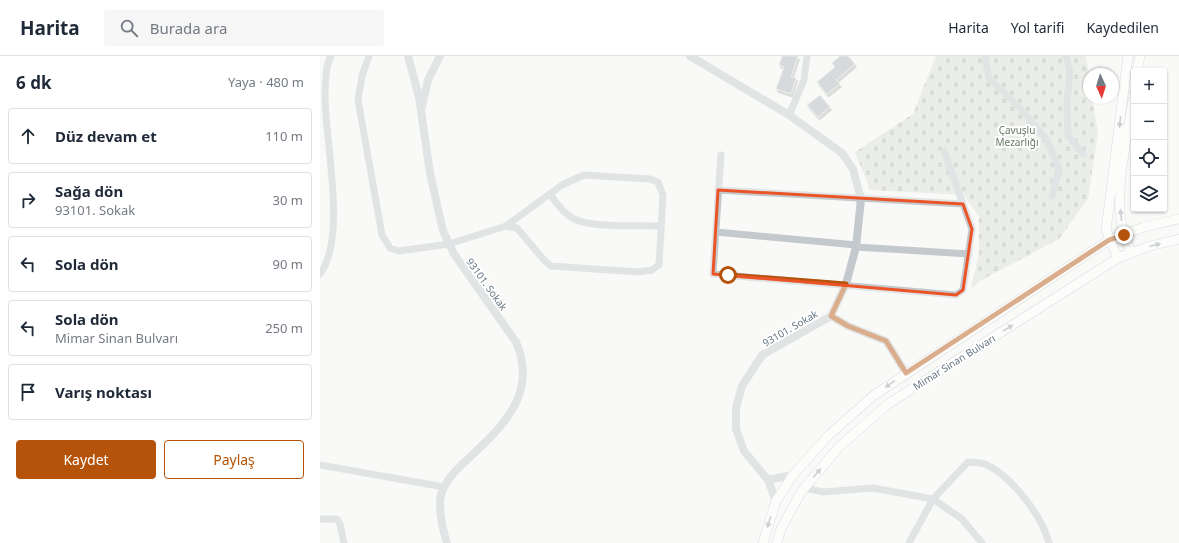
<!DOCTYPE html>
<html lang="tr">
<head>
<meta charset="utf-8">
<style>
	:root { --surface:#fff; --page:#f6f6f7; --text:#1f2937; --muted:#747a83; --line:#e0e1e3; --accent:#b45309 }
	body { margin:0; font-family:"Noto Sans",sans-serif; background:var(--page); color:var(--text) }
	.controls { position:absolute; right:12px; top:12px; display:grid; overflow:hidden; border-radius:4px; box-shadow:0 1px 3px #0004 }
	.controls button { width:36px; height:36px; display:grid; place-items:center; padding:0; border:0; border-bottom:1px solid var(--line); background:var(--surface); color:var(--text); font:20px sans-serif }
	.compass { position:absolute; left:763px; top:12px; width:36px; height:36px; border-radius:50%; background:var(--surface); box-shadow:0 1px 3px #0004; rotate:176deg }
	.stop { position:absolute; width:12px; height:12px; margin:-9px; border:3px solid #b45309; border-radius:50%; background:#fff }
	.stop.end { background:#b45309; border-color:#fff; box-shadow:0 1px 4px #0008 }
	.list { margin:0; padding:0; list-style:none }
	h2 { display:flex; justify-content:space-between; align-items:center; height:52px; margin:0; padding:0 16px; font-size:17px }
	h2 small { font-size:13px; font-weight:400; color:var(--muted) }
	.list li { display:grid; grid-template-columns:26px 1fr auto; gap:12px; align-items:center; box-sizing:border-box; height:56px; margin:0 8px 8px; padding:0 8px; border:1px solid var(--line); border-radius:4px }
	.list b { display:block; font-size:15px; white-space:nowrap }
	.list p { margin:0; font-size:13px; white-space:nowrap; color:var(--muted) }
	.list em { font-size:13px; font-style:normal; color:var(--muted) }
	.actions { display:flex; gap:8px; padding:12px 16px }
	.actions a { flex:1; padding:9px 0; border:1px solid var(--accent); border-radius:4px; text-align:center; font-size:14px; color:var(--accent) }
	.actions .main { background:var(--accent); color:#fff }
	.icon { flex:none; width:22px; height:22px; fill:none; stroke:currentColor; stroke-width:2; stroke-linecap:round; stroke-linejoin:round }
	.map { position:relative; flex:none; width:859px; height:487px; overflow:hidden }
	header { display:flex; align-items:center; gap:24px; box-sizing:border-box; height:56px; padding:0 20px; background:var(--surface); border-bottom:1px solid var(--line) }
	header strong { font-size:19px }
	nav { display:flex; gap:22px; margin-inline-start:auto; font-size:14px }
	.search { width:280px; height:36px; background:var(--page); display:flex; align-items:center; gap:10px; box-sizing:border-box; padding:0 14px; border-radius:4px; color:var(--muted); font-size:15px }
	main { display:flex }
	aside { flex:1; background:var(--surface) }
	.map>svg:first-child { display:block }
	.cemetery { fill:url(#cemetery-stones) }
	.building { fill:#abb4ba; stroke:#dbdbd9; filter:url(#shadow) }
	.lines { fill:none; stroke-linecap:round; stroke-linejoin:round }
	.secondary-casing { stroke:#b4bbc0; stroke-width:10 }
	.minor { stroke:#c4c9cd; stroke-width:7 }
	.tertiary { stroke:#c4c9cd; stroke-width:8 }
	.secondary { stroke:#fff; stroke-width:9 }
	.oneway { fill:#929ea8 }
	.route { stroke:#b45309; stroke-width:5 }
	.marked { fill:none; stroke:#ea5427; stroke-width:3; stroke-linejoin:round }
	.labels { text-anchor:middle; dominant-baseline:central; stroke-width:4; stroke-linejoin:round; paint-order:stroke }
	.park-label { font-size:10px; fill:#677a63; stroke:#fff }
	.street-label { font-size:10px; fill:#637583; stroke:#fff }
</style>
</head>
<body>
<header>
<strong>Harita</strong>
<div class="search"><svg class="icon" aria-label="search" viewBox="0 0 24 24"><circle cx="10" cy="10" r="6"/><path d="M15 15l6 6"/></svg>Burada ara</div>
<nav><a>Harita</a><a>Yol tarifi</a><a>Kaydedilen</a></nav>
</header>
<main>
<aside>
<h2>6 dk<small>Yaya · 480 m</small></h2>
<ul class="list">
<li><svg class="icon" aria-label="ahead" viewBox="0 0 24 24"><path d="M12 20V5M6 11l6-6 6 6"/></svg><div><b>Düz devam et</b></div><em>110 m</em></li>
<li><svg class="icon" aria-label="right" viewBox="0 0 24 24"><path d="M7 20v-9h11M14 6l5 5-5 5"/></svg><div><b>Sağa dön</b><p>93101. Sokak</p></div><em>30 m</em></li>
<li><svg class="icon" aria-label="left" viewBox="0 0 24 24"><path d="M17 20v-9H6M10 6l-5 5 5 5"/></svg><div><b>Sola dön</b></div><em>90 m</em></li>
<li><svg class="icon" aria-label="left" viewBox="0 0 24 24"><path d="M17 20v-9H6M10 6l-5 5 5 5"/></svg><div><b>Sola dön</b><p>Mimar Sinan Bulvarı</p></div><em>250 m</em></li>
<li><svg class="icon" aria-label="arrive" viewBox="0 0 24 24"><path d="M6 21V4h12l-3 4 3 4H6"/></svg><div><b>Varış noktası</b></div></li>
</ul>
<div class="actions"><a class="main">Kaydet</a><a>Paylaş</a></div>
</aside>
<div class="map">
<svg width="859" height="487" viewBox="0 0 859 487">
	<defs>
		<pattern id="cemetery-stones" width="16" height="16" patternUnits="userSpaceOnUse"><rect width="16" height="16" fill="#d9dfd6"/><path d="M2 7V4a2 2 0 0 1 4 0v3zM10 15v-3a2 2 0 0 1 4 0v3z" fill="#b4b9b3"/></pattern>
		<filter id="shadow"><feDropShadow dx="1.5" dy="3" stdDeviation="0" flood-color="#0004"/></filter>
	</defs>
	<rect width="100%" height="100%" fill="#f9faf7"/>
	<path class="cemetery" d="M616,0H766L769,19V42H772L778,77L768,143L739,183L660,225L651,233L659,197V161L644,139L550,134L535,96L593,58Z"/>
	<path class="building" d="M462,0H478L471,21L476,22L471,38L456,33L464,11L459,9Z
		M520,0H528L535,8L516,24L520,28L507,38L497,26L515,11L512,7Z
		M500,39L510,51L498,61L487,49Z"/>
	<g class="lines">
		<g class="secondary-casing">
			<path id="secondary" d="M817,15L820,0
				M811,196C809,190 805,185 804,179C792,139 808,79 814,38
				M798,202L786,174L808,0
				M443,487L456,445L473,419L508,380L553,340L789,184L824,171L859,163
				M457,487L461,473L481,436L519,391L568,348L798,202L830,190L859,183"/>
		</g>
		<path class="minor" d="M49,0L42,20L38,44L62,179L70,192L79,195L129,188L186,170L242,129L264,119L330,123L338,126L343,139L339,209L332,214L318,216L231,210L224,204L197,172L186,170
			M665,0L669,22L700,52L727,84L739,113L732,140
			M746,0L750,16L747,47L748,80L763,98
			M469,59L484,24L487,0
			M401,99L393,218L636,239L643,234L652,173L624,95
			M398,134L643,148
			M230,138C236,147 244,158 254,163C272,172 319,169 341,170
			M396,176L536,189
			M536,191L649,198
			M0,218C28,180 4,83 5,36C6,25 5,10 11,0
			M0,409L124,431
			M485,432L503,436L553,432L613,443L642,463L662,487
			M0,463H17L20,468L24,487
			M589,487L613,443L648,406C654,407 662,406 667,409C692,421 722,460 729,487"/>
		<path class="tertiary" d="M88,0L99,41L110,117L123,175L134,198L196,286C218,337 184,369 150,401C139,411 127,422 122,436C117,447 123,476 127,487
			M370,0L469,59L522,97L533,113L541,143L536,191L526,228L511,260L442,299L422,330L416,352V373L424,395L448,424L456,445
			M102,50L108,24L120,0
			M511,260L528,270L566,285L586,317
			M448,424L473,419"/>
		<use href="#secondary" class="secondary"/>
	</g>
	<defs><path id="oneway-solid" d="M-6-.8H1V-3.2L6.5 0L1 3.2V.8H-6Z"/></defs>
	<g class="oneway">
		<use href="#oneway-solid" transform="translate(800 66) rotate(97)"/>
		<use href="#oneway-solid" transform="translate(801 159) rotate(-96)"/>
		<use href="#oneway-solid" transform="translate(835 189) rotate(-14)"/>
		<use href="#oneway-solid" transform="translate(688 272) rotate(-32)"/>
		<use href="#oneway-solid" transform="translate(570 328) rotate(146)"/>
		<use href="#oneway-solid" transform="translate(497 417) rotate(-50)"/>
		<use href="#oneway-solid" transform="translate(449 466) rotate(107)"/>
	</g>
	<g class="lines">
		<path class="route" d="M408,219L526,228L511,260L528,270L566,285L586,317L789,184L804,179"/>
	</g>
	<path d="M0 0H859V487H0ZM398,134L643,148L652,173L643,234L636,239L393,218Z" fill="#f9faf7" fill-opacity=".55" fill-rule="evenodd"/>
	<path class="marked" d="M398,134L643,148L652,173L643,234L636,239L393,218Z"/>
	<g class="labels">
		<g class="park-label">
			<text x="697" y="74">Çavuşlu<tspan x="697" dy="12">Mezarlığı</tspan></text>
		</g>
		<g class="street-label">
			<text transform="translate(167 228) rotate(54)">93101. Sokak</text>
			<text transform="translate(470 272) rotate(-30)">93101. Sokak</text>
			<text transform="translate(634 306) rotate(-32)">Mimar Sinan Bulvarı</text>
		</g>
	</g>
</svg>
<div class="controls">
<button>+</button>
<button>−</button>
<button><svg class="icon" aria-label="locate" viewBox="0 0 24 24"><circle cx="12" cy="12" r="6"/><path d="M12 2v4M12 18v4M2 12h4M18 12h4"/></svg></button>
<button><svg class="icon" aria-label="layers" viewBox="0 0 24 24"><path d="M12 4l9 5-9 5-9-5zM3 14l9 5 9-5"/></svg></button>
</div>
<svg class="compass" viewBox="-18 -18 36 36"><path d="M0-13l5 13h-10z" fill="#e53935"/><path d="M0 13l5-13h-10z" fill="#747a83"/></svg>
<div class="stop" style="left:408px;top:219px"></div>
<div class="stop end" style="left:804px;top:179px"></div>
</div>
</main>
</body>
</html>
